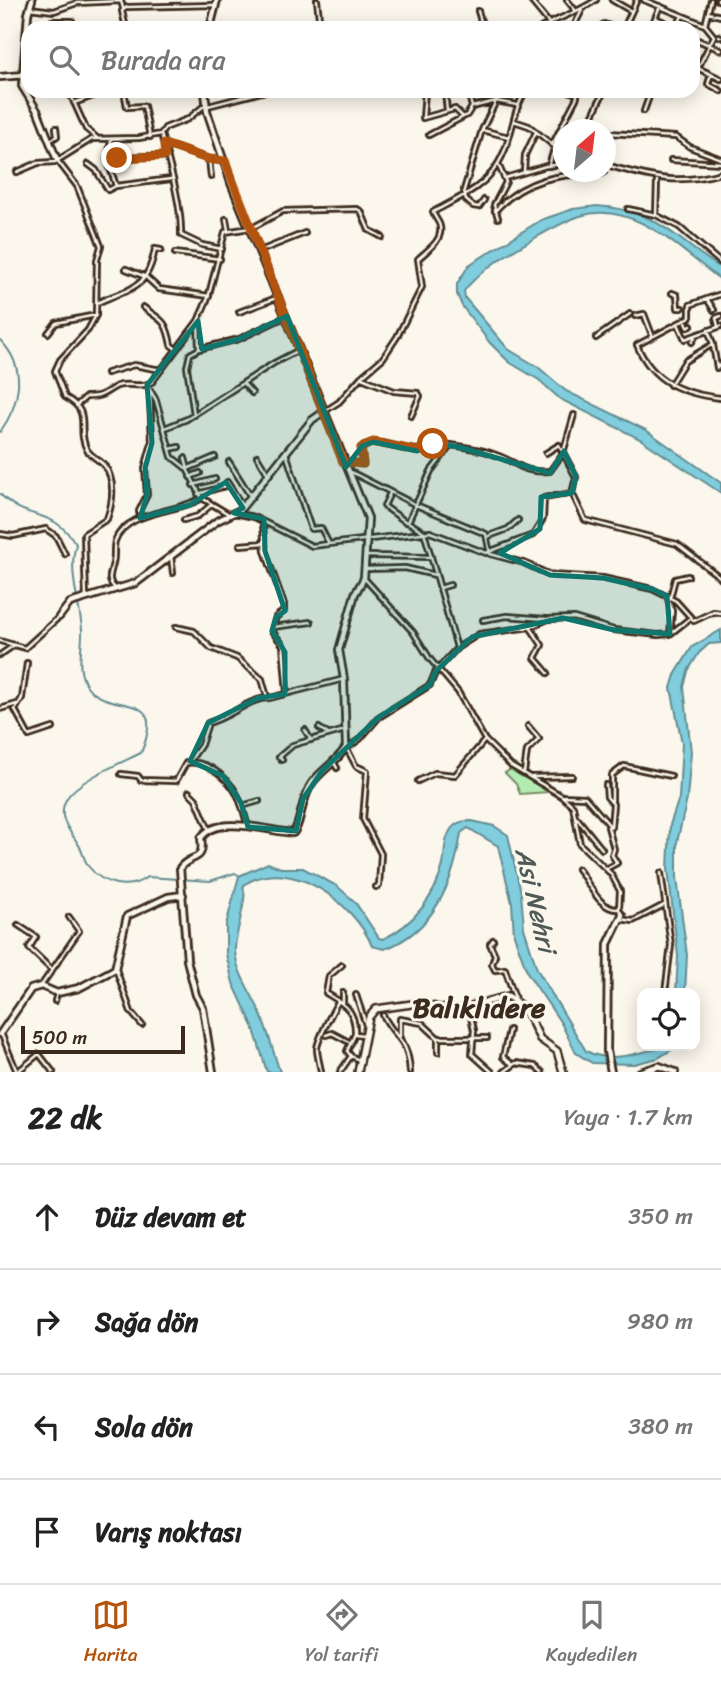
<!DOCTYPE html>
<html lang="tr">
<head>
<meta charset="utf-8">
<style>
	:root { --surface:#fff; --page:#f6f6f6; --text:#222; --muted:#767676; --line:#e0e0e0; --accent:#b45309 }
	body { margin:0; font-family:Sriracha,sans-serif; background:var(--page); color:var(--text) }
	.controls { position:absolute; right:21px; bottom:21px; display:grid; overflow:hidden; border-radius:14px; box-shadow:0 4px 18px #0003 }
	.controls button { width:63px; height:63px; display:grid; place-items:center; padding:0; border:0; border-bottom:2px solid var(--line); background:var(--surface); color:var(--text); font:35px sans-serif }
	.compass { position:absolute; left:553px; top:119px; width:63px; height:63px; border-radius:50%; background:var(--surface); box-shadow:0 4px 18px #0003; rotate:28deg }
	.scale { position:absolute; left:21px; bottom:18px; width:164px; box-sizing:border-box; padding-left:7px; border:4px solid #3b2a1e; border-top:0; font-size:19px; line-height:24px; white-space:nowrap; color:#3b2a1e; -webkit-text-stroke:5px #fbf7ec; paint-order:stroke }
	.stop { position:absolute; width:21px; height:21px; margin:-16px; border:5px solid #b45309; border-radius:50%; background:#fff }
	.stop.end { background:#b45309; border-color:#fff; box-shadow:0 2px 7px #0008 }
	.list { margin:0; padding:0; list-style:none }
	h2 { display:flex; justify-content:space-between; align-items:center; height:91px; margin:0; padding:0 28px; font-size:30px }
	h2 small { font-size:23px; font-weight:400; color:var(--muted) }
	.list li { display:grid; grid-template-columns:46px 1fr auto; gap:21px; align-items:center; box-sizing:border-box; height:105px; padding:0 28px; border-top:2px solid var(--line) }
	.list b { display:block; font-size:26px; white-space:nowrap }
	.list em { font-size:23px; font-style:normal; color:var(--muted) }
	.icon { flex:none; width:38px; height:38px; fill:none; stroke:currentColor; stroke-width:2; stroke-linecap:round; stroke-linejoin:round }
	.map { position:relative; flex:none; width:721px; height:1072px; overflow:hidden }
	.search { position:absolute; background:var(--surface); box-shadow:0 4px 18px #0003; left:21px; right:21px; top:21px; height:77px; display:flex; align-items:center; gap:18px; box-sizing:border-box; padding:0 24px; border-radius:21px; color:var(--muted); font-size:26px }
	.sheet { height:511px; background:var(--surface) }
	nav { display:flex; justify-content:space-around; align-items:center; box-sizing:border-box; height:98px; border-top:2px solid var(--line); background:var(--surface); font-size:19px; color:var(--muted) }
	nav a { display:grid; justify-items:center; gap:4px }
	nav .on { color:var(--accent) }
	.map>svg:first-child { display:block }
	.green { fill:#b3ecb0; stroke:#778b67; stroke-width:2 }
	.water { fill:#80cdde; stroke:#648c91; stroke-width:2 }
	.lines { fill:none; stroke-linecap:round; stroke-linejoin:round }
	.stream { stroke:#648c91; stroke-width:2 }
	.minor-casing { stroke:#3b2a1e; stroke-width:8 }
	.tertiary-casing { stroke:#3b2a1e; stroke-width:10 }
	.secondary-casing { stroke:#3b2a1e; stroke-width:10 }
	.minor { stroke:#fbf7ec; stroke-width:2.5 }
	.tertiary { stroke:#fbf7ec; stroke-width:4.5 }
	.secondary { stroke:#fbf7ec; stroke-width:5 }
	.route { stroke:#b45309; stroke-width:9 }
	.marked { fill:#0f766e; fill-opacity:0.2; stroke:#0f766e; stroke-width:5; stroke-linejoin:round }
	.labels { text-anchor:middle; dominant-baseline:central; stroke-width:6; stroke-linejoin:round; paint-order:stroke }
	.water-label { font-size:26px; font-style:italic; fill:#505b58; stroke:#fbf7ec }
	.quarter-label { font-size:28px; font-weight:bold; fill:#3b2a1e; stroke:#fbf7ec }
</style>
</head>
<body>
<div class="map">
<svg width="721" height="1072" viewBox="0 0 721 1072">
	<rect width="100%" height="100%" fill="#fbf7ec"/>
	<filter id="ink" filterUnits="userSpaceOnUse"><feTurbulence type="fractalNoise" baseFrequency=".0143" numOctaves="2"/><feDisplacementMap in="SourceGraphic" scale="14" xChannelSelector="R" yChannelSelector="G"/><feConvolveMatrix kernelMatrix="1 2 1 2 8 2 1 2 1" color-interpolation-filters="sRGB"/></filter>
	<g filter="url(#ink)">
		<path class="green" d="M511,769L549,792L520,794L516,784L505,773Z"/>
		<path class="water" d="M597,206C659,210 673,238 721,268V280C682,252 634,199 580,216C562,222 544,233 528,242C506,255 480,270 464,291L465,298L508,349L538,367L566,391L646,430L721,483V493L640,439L560,399L539,380L509,362L490,343L462,306L457,294V284L469,265L541,220L573,209Z
			M721,630V643L709,644L699,653L688,671L684,687L691,752L687,799L677,842V878L687,955L685,993H676L678,956L668,869L670,825L679,798L682,743L671,688L675,675L692,647Z
			M472,821L494,826L508,835L521,893L524,928L537,969L586,1051C616,1067 650,1046 678,1046L658,1058L634,1064L592,1063L576,1053L561,1023L528,974L514,935L512,903L498,846L468,828L461,833C454,881 434,932 384,949L372,946C355,904 291,855 245,884L243,888C249,896 234,935 235,951C237,974 250,990 259,1010C268,1030 273,1052 280,1072H267L253,1026L233,983L226,954V925L239,876L268,863L281,868H303L337,886L355,902L379,938L383,939C413,925 435,897 443,865C445,853 444,838 452,828C458,821 464,821 472,821Z"/>
		<g class="lines">
			<path class="stream" d="M0,340C28,368 20,404 0,432
				M0,494C29,524 51,505 76,544C68,572 79,600 82,629C83,648 75,669 87,686C109,717 169,686 141,753C121,763 78,780 67,798C55,818 71,831 80,847C83,854 85,862 89,867C103,885 129,891 147,877L210,881L235,873L240,876"/>
			<g class="minor-casing">
				<path id="minor" d="M317,0L319,18
					M530,0L549,23
					M567,0L575,10
					M612,0L631,11
					M644,0L705,25
					M718,0L721,1
					M29,8L54,11L77,3L121,1L123,8
					M478,11L483,28
					M708,13L721,16
					M655,18L676,27
					M52,21H72
					M126,28L122,11L127,7L215,5
					M541,28C559,17 579,12 596,0
					M573,28L582,10
					M598,28L604,24L615,28
					M624,28L637,0
					M651,28L660,6
					M676,28L682,16
					M719,36L721,37
					M693,38L721,50
					M693,66L721,79
					M693,72L698,68L714,36L705,25L711,0
					M711,74L708,84L721,91
					M69,91L86,129L97,138
					M94,91L96,95L107,91
					M124,91L127,107L144,106L150,137
					M425,91L423,118L455,109L463,117
					M445,91L447,111
					M468,91L472,107L496,101L517,105
					M670,91H678
					M496,101V91
					M74,103L96,95
					M208,106L266,91
					M644,111L651,91
					M514,121L529,126L564,154
					M482,130L509,137
					M586,130L604,91
					M161,134C169,163 182,206 181,235L202,245L222,249
					M429,135L467,115L472,107
					M111,139L108,161L116,186
					M49,141L57,136L56,128
					M164,144L208,159L224,161
					M606,144L608,133L676,137L690,147L721,159
					M552,145L577,97V94L568,91
					M209,159L211,177
					M57,160L77,186L101,246L97,260L96,315L88,330L60,360L55,371L65,397C94,413 75,427 87,450C91,456 99,460 104,465C116,480 113,502 107,519L84,534L86,598
					M671,160L721,163
					M88,164L96,170L108,190L116,186L171,179
					M109,164H116L119,157L165,156
					M606,165C650,177 675,186 721,173
					M549,166L554,149
					M17,172L38,163L55,162L92,139L139,138L161,134L165,128L188,119L205,105
					M524,172L525,155L536,132
					M505,178L546,166L564,164
					M657,181L656,215L679,227L721,263
					M484,200L479,207L473,206L466,200L464,190L482,130L496,101
					M628,209L656,215
					M495,211C524,179 559,173 601,174L604,172
					M498,218L494,205L506,182L498,164
					M226,219L228,230
					M250,229L283,211L357,209L361,211L369,230L382,237
					M260,251L305,233
					M175,253L220,259
					M126,269L146,277L159,289L209,296
					M672,293L677,295L678,308H682
					M721,294L690,305V317L637,345C652,382 683,394 721,398
					M707,299L714,310
					M97,303C131,287 147,291 155,249L161,250
					M143,307C161,321 166,318 171,345L176,349
					M239,312L279,297
					M635,316L644,314L652,335
					M685,319L688,327L691,325
					M678,324L685,339L721,326
					M718,326L716,318L721,316
					M48,333L56,323L96,315
					M596,338L630,314
					M692,342L695,337
					M713,345L717,368L721,364
					M199,349L198,321L208,298L225,232L250,228
					M107,373L134,365L161,370
					M362,378L394,391L418,393L420,396L411,416
					M243,383L252,393
					M147,385L156,400L172,457L187,469L202,498L230,515
					M670,385L685,361L713,344L708,330
					M78,404L86,397C104,397 103,393 117,386C129,382 141,389 152,382L198,321
					M325,411L339,402L361,377L383,358L397,337L422,287L418,259C426,251 443,241 440,227C440,222 434,217 433,212C470,192 496,183 509,138C514,121 516,105 526,91
					M194,415L187,367L190,354L199,349L239,339L285,317
					M165,428L187,419L274,363L299,350
					M170,449L179,447
					M286,453L311,529L321,528L328,542
					M546,453L559,445L576,477L572,493L585,520L677,544L721,578
					M257,456L268,474
					M185,458L188,469
					M229,462L251,497
					M346,462L363,464L361,448C376,435 398,450 416,450C426,450 435,444 449,445
					M187,469L215,457
					M349,471L416,505L486,534L490,554L524,563L550,575L603,578L652,589L676,601L694,621L713,612L721,613
					M190,477L200,473
					M227,482L243,507
					M193,485L215,479
					M390,493L384,506L406,522
					M198,494L229,485
					M234,513L254,517L312,546L430,532L486,553L533,535L543,519L544,498L572,493
					M140,518L139,511L147,495L145,468L152,443L150,394
					M184,520L198,516L211,505
					M263,524L265,551L284,604V611L276,617L272,631L283,645L287,693
					M0,534L13,536L46,529L56,536L65,554
					M489,536L508,529L518,520
					M240,545L264,543
					M171,556L173,573
					M366,556L429,557
					M366,569L405,568L435,575
					M364,578L413,632L430,659L458,692L485,740L511,766L562,796L573,806L580,844L611,874L620,891L619,909L622,915
					M115,588C106,580 111,573 113,563C115,556 113,548 115,541C126,510 178,513 202,498
					M440,588L450,585
					M667,596L672,611L670,634
					M670,598L675,579L688,576
					M483,620L507,616L546,619
					M176,627L194,631L211,648L237,658L262,679L267,697
					M273,627L311,622
					M530,627L542,645L535,658L548,673
					M0,641L25,648L59,617
					M457,648L424,532L408,522L431,471L451,445C466,447 482,449 496,455C518,462 522,474 550,471L563,453L574,415
					M0,655L13,646
					M27,663L22,698L15,710L29,736L53,728
					M0,709L17,704
					M319,728L328,734
					M305,730L311,740
					M346,747L356,766L367,771L363,819L381,854L379,886L376,887
					M347,748L360,739L379,717L430,685L436,671L457,648L479,634L530,627L548,619L574,618L614,630L658,635L670,634L689,619
					M282,760L279,757L293,745L345,730
					M190,761L201,745L208,723C232,717 248,698 270,698L344,679
					M333,761L337,768
					M524,773L527,751L539,739L528,726
					M121,774L138,776L141,780L176,781L186,763C209,759 235,783 241,804C244,811 245,818 248,826
					M532,777L572,776
					M418,781L435,773L455,775L485,740
					M189,792L196,799L209,830
					M562,796L585,797L611,827L613,804L607,797L606,785
					M612,801V775L624,766L671,776
					M242,806L259,801
					M577,818L602,849
					M578,869C589,883 600,911 619,909
					M606,869L617,863L612,855L614,849L608,827
					M661,873L671,945L665,993
					M620,919L633,921L664,905
					M18,925L36,937L29,948L51,969
					M493,940L490,944L495,955L492,964L495,970L505,969L515,998
					M342,965L329,976L326,993C344,1004 356,1010 355,1034L364,1035
					M116,969L131,1012L142,1025
					M41,986L79,931L69,917
					M343,993V1003
					M356,995L366,1025
					M55,1001L57,993
					M469,1008L474,1030L472,1054L492,1072
					M383,1015C396,1041 408,1037 410,1072
					M509,1030L503,1057L512,1064
					M1,1033L17,1072
					M326,1035L332,1033L349,1042
					M400,1036V1019L422,1023L438,1038H487
					M438,1052V1038
					M351,1056L347,1051L355,1034
					M17,1072L39,1054L53,1072
					M321,1072C320,1065 317,1055 317,1049C317,1041 333,1010 338,1002
					M340,1072L351,1056L359,1060
					M504,1072L516,1063L535,1066L542,1072"/>
			</g>
			<g class="tertiary-casing">
				<path id="tertiary" d="M32,0L28,14L22,86L38,112L57,160
					M210,28L217,0
					M0,77L24,75
					M205,91L207,111L231,183L368,518L364,578L355,594L339,650L344,679L346,747C338,761 322,769 312,783C301,798 301,825 293,833C268,831 217,814 201,838C205,864 191,853 180,868L187,960L196,995L203,1008L213,1072
					M59,617L70,603L136,583L217,521L240,510L312,420L325,411
					M0,1034L31,989L41,986L57,993L79,988L115,969L127,916L168,897L183,895
					M611,1072L607,1051L608,944L622,915"/>
			</g>
			<g class="secondary-casing">
				<path id="secondary" d="M358,1072L369,1017L376,1009L419,1003L453,1011L508,996L526,1010L540,1039L557,1051L563,1072
					M640,1072L659,1066L675,1072"/>
			</g>
			<use href="#minor" class="minor"/>
			<use href="#tertiary" class="tertiary"/>
			<use href="#secondary" class="secondary"/>
		</g>
	</g>
	<g class="lines" filter="url(#ink)">
		<path class="route" d="M117,158L165,156L164,144L208,159L225,161L343,462L363,464L361,448L373,442L417,451L433,444"/>
	</g>
	<path class="marked" d="M287,316L346,467L362,446L373,442L417,451L434,444L455,446L550,473L564,451L576,477L572,493L541,497L540,529L500,553L550,575L603,578L652,589L667,596L670,634L614,630L563,618L472,637L436,671L430,685L379,717L322,771L303,799L296,831L248,827L241,803L223,776L190,761L208,723L258,698L285,694V652L272,631L276,617L285,611L265,551L264,519L234,513L243,508L226,482L190,505L140,518L147,495L145,468L152,443L147,385L198,321L202,349L239,339Z"/>
	<g class="labels">
		<g class="water-label">
			<text transform="translate(536 900) rotate(77)">Asi Nehri</text>
		</g>
		<g class="quarter-label">
			<text x="479" y="1007">Balıklıdere</text>
		</g>
	</g>
</svg>
<div class="controls">
<button><svg class="icon" aria-label="locate" viewBox="0 0 24 24"><circle cx="12" cy="12" r="6"/><path d="M12 2v4M12 18v4M2 12h4M18 12h4"/></svg></button>
</div>
<svg class="compass" viewBox="-18 -18 36 36"><path d="M0-13l5 13h-10z" fill="#e53935"/><path d="M0 13l5-13h-10z" fill="#767676"/></svg>
<div class="scale">500 m</div>
<div class="stop" style="left:433px;top:444px"></div>
<div class="stop end" style="left:117px;top:158px"></div>
<div class="search"><svg class="icon" aria-label="search" viewBox="0 0 24 24"><circle cx="10" cy="10" r="6"/><path d="M15 15l6 6"/></svg>Burada ara</div>
</div>
<section class="sheet">
<h2>22 dk<small>Yaya · 1.7 km</small></h2>
<ul class="list">
<li><svg class="icon" aria-label="ahead" viewBox="0 0 24 24"><path d="M12 20V5M6 11l6-6 6 6"/></svg><div><b>Düz devam et</b></div><em>350 m</em></li>
<li><svg class="icon" aria-label="right" viewBox="0 0 24 24"><path d="M7 20v-9h11M14 6l5 5-5 5"/></svg><div><b>Sağa dön</b></div><em>980 m</em></li>
<li><svg class="icon" aria-label="left" viewBox="0 0 24 24"><path d="M17 20v-9H6M10 6l-5 5 5 5"/></svg><div><b>Sola dön</b></div><em>380 m</em></li>
<li><svg class="icon" aria-label="arrive" viewBox="0 0 24 24"><path d="M6 21V4h12l-3 4 3 4H6"/></svg><div><b>Varış noktası</b></div></li>
</ul>
</section>
<nav>
<a class="on"><svg class="icon" aria-label="map" viewBox="0 0 24 24"><path d="M3 6l6-2 6 2 6-2v14l-6 2-6-2-6 2zM9 4v14M15 6v14"/></svg>Harita</a>
<a><svg class="icon" aria-label="directions" viewBox="0 0 24 24"><path d="M12 3l9 9-9 9-9-9zM9 14v-3h6M13 9l2 2-2 2"/></svg>Yol tarifi</a>
<a><svg class="icon" aria-label="saved" viewBox="0 0 24 24"><path d="M7 4h10v16l-5-4-5 4z"/></svg>Kaydedilen</a>
</nav>
</body>
</html>
